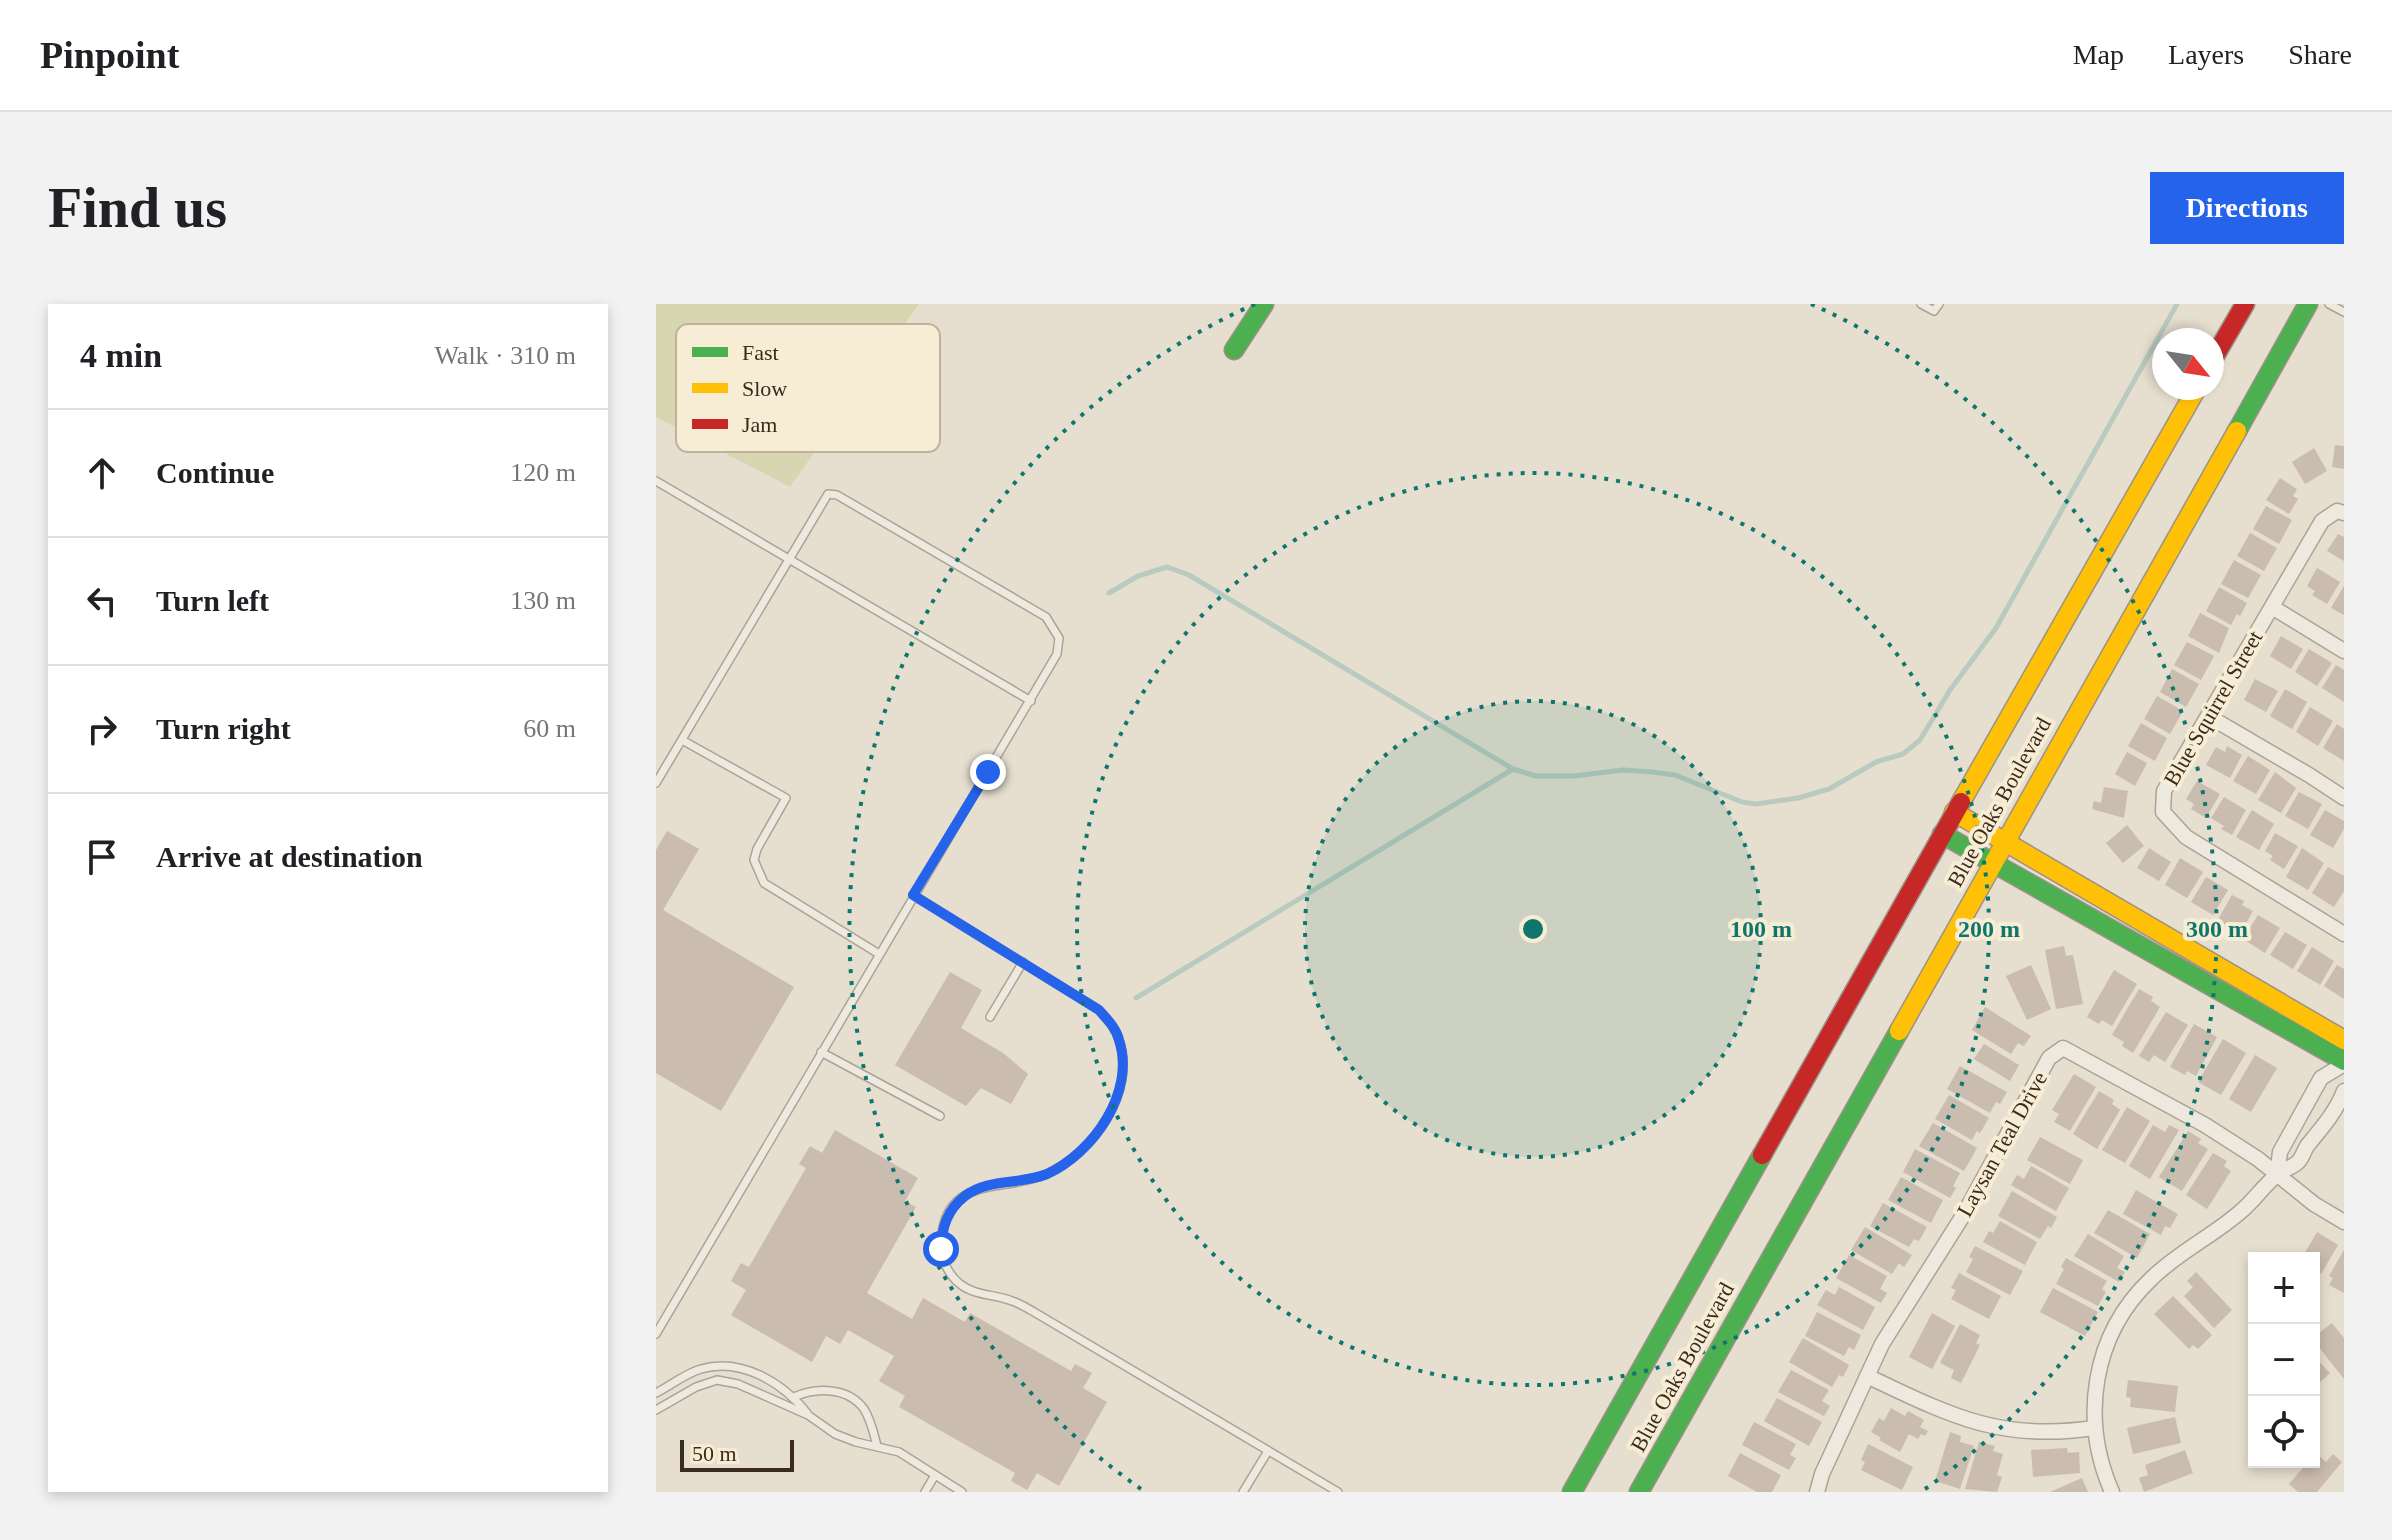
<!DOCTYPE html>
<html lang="en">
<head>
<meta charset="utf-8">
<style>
	:root { --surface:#fff; --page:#f2f2f2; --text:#202124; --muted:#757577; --line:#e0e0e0; --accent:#2563eb }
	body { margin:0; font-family:"Times New Roman",serif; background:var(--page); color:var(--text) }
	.controls { position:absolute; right:24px; bottom:24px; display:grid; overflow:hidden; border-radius:0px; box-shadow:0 4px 12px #0003 }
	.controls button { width:72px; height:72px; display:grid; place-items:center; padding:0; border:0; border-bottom:2px solid var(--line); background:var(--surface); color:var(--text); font:40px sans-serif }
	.compass { position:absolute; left:1496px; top:24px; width:72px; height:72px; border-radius:50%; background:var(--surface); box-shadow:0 4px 12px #0003; rotate:120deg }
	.scale { position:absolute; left:24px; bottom:20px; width:114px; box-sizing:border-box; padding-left:8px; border:4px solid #3b2b1e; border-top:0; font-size:22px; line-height:28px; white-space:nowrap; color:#3b2b1e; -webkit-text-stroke:6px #f7ecd4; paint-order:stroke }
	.stop { position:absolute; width:24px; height:24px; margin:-18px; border:6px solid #2563eb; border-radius:50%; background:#fff }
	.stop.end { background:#2563eb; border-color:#fff; box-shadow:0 2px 8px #0008 }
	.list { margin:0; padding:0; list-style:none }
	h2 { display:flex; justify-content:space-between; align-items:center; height:104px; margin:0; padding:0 32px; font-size:34px }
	h2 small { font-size:26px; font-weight:400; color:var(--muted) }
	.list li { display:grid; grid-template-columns:52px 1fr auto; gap:24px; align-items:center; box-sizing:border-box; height:128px; padding:0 32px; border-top:2px solid var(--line) }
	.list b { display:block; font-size:30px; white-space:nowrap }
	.list em { font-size:26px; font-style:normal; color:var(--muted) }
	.icon { flex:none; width:44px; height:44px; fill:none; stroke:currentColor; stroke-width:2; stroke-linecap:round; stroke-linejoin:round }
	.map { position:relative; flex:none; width:1688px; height:1188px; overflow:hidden; border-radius:0px }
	header { display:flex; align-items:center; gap:48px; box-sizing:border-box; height:112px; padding:0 40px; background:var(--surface); border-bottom:2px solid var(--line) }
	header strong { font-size:38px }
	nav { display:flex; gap:44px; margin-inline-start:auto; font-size:28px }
	.intro { display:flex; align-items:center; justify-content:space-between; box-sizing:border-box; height:192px; padding:0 48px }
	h1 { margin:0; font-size:56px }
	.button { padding:20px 36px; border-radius:0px; background:var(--accent); color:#fff; font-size:28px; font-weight:700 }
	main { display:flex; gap:48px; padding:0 48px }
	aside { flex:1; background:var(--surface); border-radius:0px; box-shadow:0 4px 12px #0003 }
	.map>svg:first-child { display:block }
	.green { fill:#d6d6b0 }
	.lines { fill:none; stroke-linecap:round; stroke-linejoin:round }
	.stream { stroke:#b9cbc0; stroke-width:5 }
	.building { fill:#cabcae }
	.lane-casing { stroke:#aba396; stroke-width:10 }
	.street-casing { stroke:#aba396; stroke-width:17 }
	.fast-casing { stroke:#9b9286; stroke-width:21 }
	.slow-casing { stroke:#9b9286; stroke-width:21 }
	.jam-casing { stroke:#9b9286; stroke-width:21 }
	.lane { stroke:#eee9df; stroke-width:7 }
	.street { stroke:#eee9df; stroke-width:14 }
	.fast { stroke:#4caf50; stroke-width:18 }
	.slow { stroke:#ffc107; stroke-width:18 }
	.jam { stroke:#c62828; stroke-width:18 }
	.route { stroke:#2563eb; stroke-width:10 }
	.ring { fill:none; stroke:#0f766e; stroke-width:4; stroke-dasharray:4 8 }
	.labels { text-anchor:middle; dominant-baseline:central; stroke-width:8; stroke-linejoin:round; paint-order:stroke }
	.street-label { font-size:22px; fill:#3b2b1e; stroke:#f7ecd4 }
	.key { fill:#f7ecd4; stroke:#bfb29d; stroke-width:2 }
	.key-label { font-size:22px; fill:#3b2b1e }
	.centre { fill:#0f766e; stroke:#f7ecd4; stroke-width:4 }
	.ring-label { font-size:24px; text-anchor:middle; font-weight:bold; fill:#0f766e; stroke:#f7ecd4; stroke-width:8; stroke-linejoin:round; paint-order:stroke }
</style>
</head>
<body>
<header>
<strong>Pinpoint</strong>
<nav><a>Map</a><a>Layers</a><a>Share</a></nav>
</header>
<div class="intro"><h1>Find us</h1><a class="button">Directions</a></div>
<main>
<aside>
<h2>4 min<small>Walk · 310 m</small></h2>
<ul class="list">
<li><svg class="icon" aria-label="ahead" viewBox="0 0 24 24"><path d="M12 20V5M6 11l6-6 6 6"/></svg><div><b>Continue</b></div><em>120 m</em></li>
<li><svg class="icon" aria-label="left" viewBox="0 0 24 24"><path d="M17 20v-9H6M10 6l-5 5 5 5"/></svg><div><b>Turn left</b></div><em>130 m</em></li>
<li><svg class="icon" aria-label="right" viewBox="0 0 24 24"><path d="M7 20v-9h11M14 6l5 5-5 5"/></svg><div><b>Turn right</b></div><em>60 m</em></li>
<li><svg class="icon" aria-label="arrive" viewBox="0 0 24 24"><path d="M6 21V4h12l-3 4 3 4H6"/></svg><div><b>Arrive at destination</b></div></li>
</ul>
</aside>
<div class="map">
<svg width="1688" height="1188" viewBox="0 0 1688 1188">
	<rect width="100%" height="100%" fill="#e6dece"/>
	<path class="green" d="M0,0H263L134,183L0,113Z"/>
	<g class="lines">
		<path class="stream" d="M453,289L482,272L511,263L533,271L857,465L880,472H918L967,466L996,468L1019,471L1086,498L1100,500L1142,494L1173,485L1220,458L1247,450L1264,436L1294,386L1340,324L1521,0
			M480,694L857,465"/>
	</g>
	<path class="building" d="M1679,141L1688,142V165L1676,163Z
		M1658,144L1671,167L1649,180L1636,158Z
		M1624,174L1641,185L1637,192L1642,195L1633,210L1610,196Z
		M1610,202L1636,216L1623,240L1597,225Z
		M1594,229L1621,244L1608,267L1581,252Z
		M1682,230L1688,233V257L1671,247Z
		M1578,256L1605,271L1592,294L1565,280Z
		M1661,264L1684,278L1671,300L1656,291L1659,287L1651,282Z
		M1688,282V311L1675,304Z
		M1563,283L1591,299L1584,312L1581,310L1575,321L1550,307Z
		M1544,309L1573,324L1563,349L1532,332Z
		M1625,332L1647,345L1635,365L1614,352Z
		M1531,338L1558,352L1545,376L1518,361Z
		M1653,345L1676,359L1661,382L1639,368Z
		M1680,361L1688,366V398L1666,384Z
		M1516,365L1543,380L1530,403L1504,388Z
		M1599,375L1622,387L1610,408L1588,396Z
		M1629,385L1651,398L1636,425L1614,412Z
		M1501,392L1527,407L1514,430L1488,415Z
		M1654,403L1677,417L1662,442L1640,428Z
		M1485,419L1511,434L1499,457L1472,442Z
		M1681,420L1688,425V457L1667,444Z
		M1571,442L1586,451L1574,474L1550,461L1560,443L1569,448Z
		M1471,448L1491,459L1479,482L1459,470Z
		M1592,452L1614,466L1600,490L1577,477Z
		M1619,468L1640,484L1625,509L1602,496Z
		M1541,477L1564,490L1550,514L1535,505L1538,500L1530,495Z
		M1448,483L1472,487L1468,514L1436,505L1438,497L1445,499Z
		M1643,488L1666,500L1652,525L1629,512Z
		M1568,493L1590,506L1576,531L1565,525L1568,522L1555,514Z
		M1596,506L1618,520L1603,546L1580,533Z
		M1669,506L1688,517V525L1677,544L1654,531Z
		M1471,521L1488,542L1467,559L1450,539Z
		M11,527L43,545L7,606L138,683L65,807L0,769V546Z
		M1619,529L1642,542L1628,565L1614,556L1617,552L1609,547Z
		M1493,544L1515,558L1503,577L1481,564Z
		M1646,544L1668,559L1652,586L1630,573Z
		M1524,554L1547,568L1531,594L1509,581Z
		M1672,563L1688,572V587L1678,603L1656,589Z
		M1550,573L1572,586L1557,611L1535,598Z
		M1576,591L1588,597L1586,601L1597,607L1583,632L1560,619Z
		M1602,611L1624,624L1609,649L1587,635Z
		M1629,628L1651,641L1637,665L1614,651Z
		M1408,642L1410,652L1417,651L1427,700L1400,705L1389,646Z
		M1656,643L1678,657L1664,681L1641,667Z
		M1375,661L1395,705L1371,716L1350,672Z
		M1681,661L1688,665V695L1668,682Z
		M1458,666L1481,680L1456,722L1446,716L1443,720L1431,713Z
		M294,668L326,686L305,724L347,749L372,770L355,800L325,784L310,802L239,761Z
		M1483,685L1497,693L1495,697L1504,703L1477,749L1466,742L1468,738L1456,731Z
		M1329,703L1375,732L1368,742L1362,739L1355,750L1316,726Z
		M1510,708L1532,721L1509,758L1498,751L1493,758L1483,752Z
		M1538,720L1561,733L1540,772L1531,767L1529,771L1514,763Z
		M1567,735L1590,749L1565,791L1542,778Z
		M1328,740L1363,761L1354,777L1318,755Z
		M1599,751L1621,764L1595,808L1573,795Z
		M1304,762L1351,788L1344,800L1340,798L1334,809L1291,785Z
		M1418,770L1440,783L1414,827L1398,818L1403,810L1396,806Z
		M1443,787L1458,796L1456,800L1464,806L1441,845L1417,830Z
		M1293,791L1333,814L1324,829L1321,827L1316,836L1279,815Z
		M1471,803L1494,817L1469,859L1446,846Z
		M1277,819L1321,844L1308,867L1263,842Z
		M1497,821L1509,828L1513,821L1523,826L1494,875L1473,862Z
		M179,826L262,874L249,897L260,903L211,989L256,1015L267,994L309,1018L314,1009L415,1067L419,1060L436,1069L427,1084L451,1098L403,1182L381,1169L371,1186L355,1177L359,1169L243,1103L249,1092L223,1077L238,1052L192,1026L184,1040L170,1032L156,1058L75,1011L90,986L75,977L85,959L93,963L150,864L143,860L154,842L166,849Z
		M1532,827L1545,835L1542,839L1552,845L1526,887L1503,873Z
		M1384,833L1427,856L1414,880L1371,856Z
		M1259,845L1304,869L1297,882L1300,884L1294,894L1247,868Z
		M1557,849L1571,857L1568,862L1575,867L1551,905L1530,891Z
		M1375,862L1413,884L1400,907L1355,881L1361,871L1368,875Z
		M1245,873L1287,896L1275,919L1232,896Z
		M1480,886L1522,910L1514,924L1509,922L1505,931L1467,910Z
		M1356,887L1401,913L1395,924L1392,922L1384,935L1342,912Z
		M1227,899L1271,923L1263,937L1258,935L1253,943L1214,922Z
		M1452,906L1494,930L1481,954L1438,929Z
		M1344,917L1381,938L1369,961L1327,938L1333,927L1337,929Z
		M1209,923L1256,951L1248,963L1243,959L1236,970L1195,946Z
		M1661,928L1682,941L1665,970L1658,966V954H1646Z
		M1432,930L1468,952L1461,964L1469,968L1463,978L1418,952Z
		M1319,942L1367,967L1354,991L1310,968L1317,955L1313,953Z
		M1688,946V989L1673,981L1677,974L1673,972Z
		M1193,951L1231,972L1224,985L1231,989L1225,999L1180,974Z
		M1410,954L1451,977L1446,985L1450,988L1442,1002L1400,980L1408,965L1405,963Z
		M1540,968L1576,1006L1558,1024L1528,992L1537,983L1531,977Z
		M1303,969L1345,992L1333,1015L1295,995L1300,986L1295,984Z
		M1183,983L1219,1003L1207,1026L1161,1001L1170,986L1179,991Z
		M1397,984L1442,1008L1429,1032L1384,1008Z
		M1517,992L1556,1031L1542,1045L1537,1041L1533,1045L1498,1010Z
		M1161,1008L1205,1031L1198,1046L1193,1043L1188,1052L1149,1032Z
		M1276,1009L1299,1022L1276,1065L1253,1053Z
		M1676,1019L1688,1034V1075L1658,1037V1033Z
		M1304,1020L1324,1031L1320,1039L1324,1041L1305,1079L1295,1074L1298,1066L1284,1059Z
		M1147,1034L1193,1061L1187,1073L1183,1071L1176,1083L1133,1058Z
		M1658,1052L1674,1069L1658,1084Z
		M1135,1066L1173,1086L1166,1097L1174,1102L1168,1112L1122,1088Z
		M1472,1076L1522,1082L1519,1108L1474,1103L1475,1094L1470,1093Z
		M1121,1094L1166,1118L1153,1142L1108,1117Z
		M1235,1104L1249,1112L1252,1107L1268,1116L1264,1123L1272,1127L1269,1132L1265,1130L1262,1135L1253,1130L1244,1148L1223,1136L1225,1134L1215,1128L1223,1114L1228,1117Z
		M1519,1113L1525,1139L1477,1150L1471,1124Z
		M1098,1118L1140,1140L1134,1151L1140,1154L1133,1166L1086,1141Z
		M1294,1128L1305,1132L1304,1138L1318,1142L1304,1185L1279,1177Z
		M1323,1138L1339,1142L1337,1147L1347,1150L1341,1171L1346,1173L1341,1188L1309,1185Z
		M1212,1140L1257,1163L1246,1186L1205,1166L1209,1158L1205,1156Z
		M1411,1144L1412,1149L1423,1148L1424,1169L1377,1173L1375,1146Z
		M1529,1146L1537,1169L1488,1188L1483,1174L1492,1171L1489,1161Z
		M1084,1149L1125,1171L1116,1188H1101L1072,1172Z
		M1660,1149L1670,1158L1677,1150L1686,1158L1661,1188H1642L1633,1180L1652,1158H1658Z
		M1426,1174L1432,1188H1394Z"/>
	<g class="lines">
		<g class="lane-casing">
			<path id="lane" d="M1265,0L1278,7L1283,0
				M1673,0L1688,8
				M0,177L375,397
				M26,436L130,494L101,545L98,556L108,579L223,650
				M0,479L172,190L181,191L390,313L403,334L401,350L0,1030
				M257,591L443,706C451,715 460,724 463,736C481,788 437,849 391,870C349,889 289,869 285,938C284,953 292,971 304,980C319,992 339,990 356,997C363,999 371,1004 378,1008L682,1188
				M334,713L367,658
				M165,748L284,812
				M0,1089C14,1082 30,1069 45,1065C85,1053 127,1079 151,1109
				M138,1093C160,1083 192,1083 208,1105C215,1116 218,1130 221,1142
				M0,1106L40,1083L61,1076L82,1080L152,1111L179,1130L200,1138L243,1148L306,1188
				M269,1188L279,1171
				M587,1188L612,1147"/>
		</g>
		<g class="street-casing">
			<path id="street" d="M1688,209L1681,207L1666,217L1508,487L1507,508L1530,533L1688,630
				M1616,303L1688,347
				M1552,412L1653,471L1688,494
				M1621,871L1624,848L1665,774L1688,760
				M1211,1072C1293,1111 1344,1138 1438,1124
				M1161,1188L1166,1170L1226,1040L1308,910L1393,754L1407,744L1549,821L1602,855L1658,900L1688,918
				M1456,1188C1424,1115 1436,1031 1495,975C1521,949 1555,933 1583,909C1597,898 1607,882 1621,871C1627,865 1636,864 1642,858C1646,854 1648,847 1651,842C1665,825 1680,808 1688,787"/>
		</g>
		<g class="fast-casing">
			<path id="fast" d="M578,46L608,0
				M1581,127L1652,0
				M1286,530L1688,757
				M916,1188L1106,851
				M983,1188L1243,727"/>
		</g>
		<g class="slow-casing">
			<path id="slow" d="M1305,498L1541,84
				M1298,508L1688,736
				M1243,727L1581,127"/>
		</g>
		<g class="jam-casing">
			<path id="jam" d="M1556,57L1589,0
				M1106,851L1305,498"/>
		</g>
		<use href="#lane" class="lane"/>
		<use href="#street" class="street"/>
		<use href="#fast" class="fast"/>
		<use href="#slow" class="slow"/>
		<use href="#jam" class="jam"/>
	</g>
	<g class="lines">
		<path class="route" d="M285,945C286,923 291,906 309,892C332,874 364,881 391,870C437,849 480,788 463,736C460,724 451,715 443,706L257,591L332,468"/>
	</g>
	<circle cx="877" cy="625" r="228" fill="#0f766e" fill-opacity=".12"/>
	<g class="ring">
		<circle cx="877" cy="625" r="228"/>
		<circle cx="877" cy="625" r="456"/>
		<path d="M485 1185A684 684 0 0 1 599 0M1155 0A684 684 0 0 1 1269 1185"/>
	</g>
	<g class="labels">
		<g class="street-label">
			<text transform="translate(1557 404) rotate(-60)">Blue Squirrel Street</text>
			<text transform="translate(1343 498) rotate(-61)">Blue Oaks Boulevard</text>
			<text transform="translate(1346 840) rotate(-61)">Laysan Teal Drive</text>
			<text transform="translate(1026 1063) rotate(-61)">Blue Oaks Boulevard</text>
		</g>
	</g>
	<rect x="20" y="20" width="264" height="128" rx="12" class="key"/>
	<rect x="36" y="43" width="36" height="10" fill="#4caf50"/>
	<rect x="36" y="79" width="36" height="10" fill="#ffc107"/>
	<rect x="36" y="115" width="36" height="10" fill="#c62828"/>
	<g class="key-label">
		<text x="86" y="56">Fast</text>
		<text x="86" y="92">Slow</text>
		<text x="86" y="128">Jam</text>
	</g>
	<circle cx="877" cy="625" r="12" class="centre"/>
	<g class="ring-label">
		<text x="1105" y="633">100 m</text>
		<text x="1333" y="633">200 m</text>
		<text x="1561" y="633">300 m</text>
	</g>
</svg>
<div class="controls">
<button>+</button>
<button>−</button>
<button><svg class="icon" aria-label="locate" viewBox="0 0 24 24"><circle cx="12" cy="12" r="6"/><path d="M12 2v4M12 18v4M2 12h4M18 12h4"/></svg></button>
</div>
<svg class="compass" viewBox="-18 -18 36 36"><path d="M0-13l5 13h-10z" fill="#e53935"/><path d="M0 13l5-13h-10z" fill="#757577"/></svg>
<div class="scale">50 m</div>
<div class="stop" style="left:285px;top:945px"></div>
<div class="stop end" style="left:332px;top:468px"></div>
</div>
</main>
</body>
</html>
